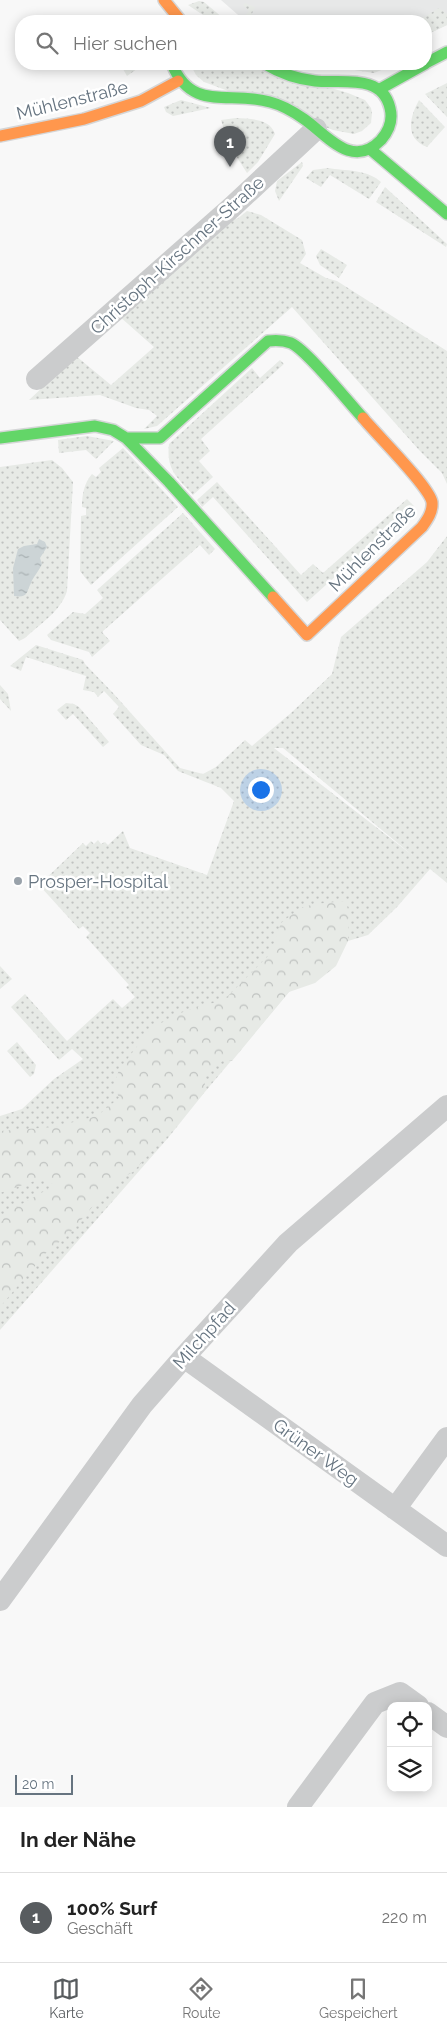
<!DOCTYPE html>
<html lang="de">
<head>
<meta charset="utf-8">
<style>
	:root { --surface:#fff; --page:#f6f6f6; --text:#222; --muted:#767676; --line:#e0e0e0; --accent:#585c5f }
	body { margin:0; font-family:Raleway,sans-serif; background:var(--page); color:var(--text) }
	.controls { position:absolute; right:15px; bottom:15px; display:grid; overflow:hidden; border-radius:10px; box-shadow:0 2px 12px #0003 }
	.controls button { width:45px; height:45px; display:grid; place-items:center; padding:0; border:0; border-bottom:1px solid var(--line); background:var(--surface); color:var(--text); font:25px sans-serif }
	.scale { position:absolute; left:15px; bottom:12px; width:58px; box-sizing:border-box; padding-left:5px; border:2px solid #667480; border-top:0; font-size:14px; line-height:18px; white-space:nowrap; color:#667480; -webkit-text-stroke:4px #fff; paint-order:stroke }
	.you { position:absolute; left:260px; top:789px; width:18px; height:18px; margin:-12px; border:4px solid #fff; border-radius:50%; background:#1a73e8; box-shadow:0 0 0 8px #1a73e833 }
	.badge { display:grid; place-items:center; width:32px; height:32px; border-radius:50%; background:var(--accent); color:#fff; font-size:16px; font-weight:700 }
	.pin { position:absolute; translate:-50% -41px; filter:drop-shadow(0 1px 2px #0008) }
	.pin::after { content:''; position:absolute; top:26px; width:18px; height:15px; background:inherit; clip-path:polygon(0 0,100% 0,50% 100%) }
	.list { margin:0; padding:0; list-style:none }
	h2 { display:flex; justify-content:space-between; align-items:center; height:65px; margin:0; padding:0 20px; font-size:21px }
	h2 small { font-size:16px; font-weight:400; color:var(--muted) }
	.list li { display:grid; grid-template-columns:32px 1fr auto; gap:15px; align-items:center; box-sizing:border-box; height:90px; padding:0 20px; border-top:1px solid var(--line) }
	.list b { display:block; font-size:19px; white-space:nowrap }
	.list p { margin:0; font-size:16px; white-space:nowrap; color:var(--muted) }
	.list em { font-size:16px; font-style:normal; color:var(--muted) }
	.icon { flex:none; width:28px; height:28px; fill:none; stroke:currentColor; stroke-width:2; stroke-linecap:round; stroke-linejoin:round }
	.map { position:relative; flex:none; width:447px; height:1807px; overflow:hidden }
	.search { position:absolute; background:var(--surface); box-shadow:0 2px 12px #0003; left:15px; right:15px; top:15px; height:55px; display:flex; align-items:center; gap:12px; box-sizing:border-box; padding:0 18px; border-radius:20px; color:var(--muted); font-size:19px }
	.sheet { height:155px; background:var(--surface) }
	nav { display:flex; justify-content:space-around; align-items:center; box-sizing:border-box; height:70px; border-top:1px solid var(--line); background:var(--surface); font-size:14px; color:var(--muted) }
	nav a { display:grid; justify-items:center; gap:2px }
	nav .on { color:var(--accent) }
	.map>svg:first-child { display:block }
	.built { fill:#e7e8e8 }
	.grass { fill:url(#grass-dots); fill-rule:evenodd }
	.forest { fill:url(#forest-crowns) }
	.water { fill:url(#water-ripples) }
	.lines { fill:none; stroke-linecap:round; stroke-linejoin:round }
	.fast-casing { stroke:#d5d6d7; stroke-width:14 }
	.slow-casing { stroke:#d5d6d7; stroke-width:14 }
	.street { stroke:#cbcccd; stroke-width:22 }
	.fast { stroke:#63d668; stroke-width:11 }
	.slow { stroke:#ff974d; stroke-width:11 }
	.poi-dot { fill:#99a2aa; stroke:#fff; stroke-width:2 }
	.labels { text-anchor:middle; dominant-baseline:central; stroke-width:5; stroke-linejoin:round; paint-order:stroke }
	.street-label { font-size:18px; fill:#667480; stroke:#fff }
	.poi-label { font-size:18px; fill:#667480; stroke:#fff; text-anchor:start }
</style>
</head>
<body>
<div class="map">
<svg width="447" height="1807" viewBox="0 0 447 1807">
	<defs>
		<pattern id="grass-dots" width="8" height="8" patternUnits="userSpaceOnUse" patternTransform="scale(1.25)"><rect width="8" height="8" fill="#e7eae6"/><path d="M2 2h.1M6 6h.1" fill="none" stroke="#bfc2c0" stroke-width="1.8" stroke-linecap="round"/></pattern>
		<pattern id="forest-crowns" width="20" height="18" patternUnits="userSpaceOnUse" patternTransform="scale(1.25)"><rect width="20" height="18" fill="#e7eae6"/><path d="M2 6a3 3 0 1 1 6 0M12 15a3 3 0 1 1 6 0" fill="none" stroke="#bfc2c0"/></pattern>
		<pattern id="water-ripples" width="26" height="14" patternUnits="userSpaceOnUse" patternTransform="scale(1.25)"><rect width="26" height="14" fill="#ccd4d6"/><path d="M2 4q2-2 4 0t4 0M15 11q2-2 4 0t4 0" fill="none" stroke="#a9b1b3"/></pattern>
	</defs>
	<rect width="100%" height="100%" fill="#f8f8f8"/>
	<path class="built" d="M221,0H447V25L426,35V21H245Z"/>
	<path class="grass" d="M199,1L204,2L223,18L222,20L203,15L188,5Z
		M245,3L255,7L249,20L250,21L242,19L249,11L243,5Z
		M439,8L447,14V25L426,35V21H405L414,15L418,21Z
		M120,64H144L127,76Z
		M190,64H250L348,93L365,100L371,108L372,113L371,123L362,131L354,134L333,130L204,82L196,75Z
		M380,64L389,67L374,73L354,70Z
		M447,83V117L425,94Z
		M181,100L211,108L173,116L166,112L164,107Z
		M419,100L445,127L427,147C404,138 410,117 419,100Z
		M236,118C250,119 270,118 275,134L258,162L247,173L229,145L221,120Z
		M302,162L303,166L279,201L275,191L277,181Z
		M328,168C345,171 367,169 381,182L369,199L330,175L321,187L306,178L313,170Z
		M385,187L447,244L446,247L376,202Z
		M247,211L261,215L302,240L306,254L300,263L326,278L337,281L447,351V484L442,473L419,450L292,307L157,426L144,429L157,416L149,410L136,408L100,395L29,400L76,356L111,385L154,347L119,316L233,216L237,219Z
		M321,249L347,265L339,278L320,265L316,256Z
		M280,360L284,364L201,439L210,451L199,461L213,477L193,495C177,477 166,470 169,444L252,368L260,378Z
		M87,436L114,441L96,459L86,450L59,453L58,440Z
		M123,448L178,507L91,585L80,571L81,516L86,515V508L82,507C82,495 84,483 92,474L96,477L101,472L99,468Z
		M52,460L62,468L73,482L67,591C61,611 40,624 25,638L19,641L0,620V467Z
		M217,482L301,575L313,564L323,573L407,499L414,506L307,602L213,497L202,507L197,500Z
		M183,513L215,549L209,555L200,545L102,632L110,641L92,657L89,652L51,640L47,635L73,612L85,614L103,598L97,590Z
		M447,536V883L430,869L397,907L368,935L348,941L289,992L204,1093L168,1138L0,1330V1116L22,1109L54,1079L83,1059L72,1049L59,1060L11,1007L25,994L67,1041L113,999L122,1008L135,997L126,987L129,985L86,937L90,933L83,926L79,929L39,885L83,843L86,846L91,841L94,844L98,840L101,844L105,842L108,845L123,831L130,848L207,875L234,801L221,788L178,771L164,755L141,745L113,714L119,707L104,691L98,697L94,692L83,690L86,676L26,657L21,671L10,666L36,645L83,660L85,664L113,693L180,768L203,774L216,767L245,740L252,746L291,713L332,674L341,637L427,562ZM274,748H283L412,855Z
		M0,685L8,694L11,711L0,699Z
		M66,703L74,704L79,707L109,742L103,747L73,714L66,720L57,710Z
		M0,966L12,979L0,989Z
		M17,1042L36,1065L34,1074L30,1077L7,1051Z"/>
	<path class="forest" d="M345,901L349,912L348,941L336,966L315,983L289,992L232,1061L224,1060L206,1071L204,1093L133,1172L121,1178L99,1199L70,1233L45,1254L0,1307V1226L6,1213L55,1185L40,1179L0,1193V1131L54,1127L97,1116L119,1098L114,1084L119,1070L151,1028L187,1010L224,1000L270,954L281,923L300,908L315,904Z"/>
	<path class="water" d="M39,539L45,542L47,547L40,558L42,564C39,571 33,577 31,583C26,593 28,598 14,596L13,568L18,549L24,546L37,544Z"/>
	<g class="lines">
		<g class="fast-casing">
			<path id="fast" d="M426,63L447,52
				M172,64C192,113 230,90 270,102C282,105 294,112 304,119C327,135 352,170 381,140C389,131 393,120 390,108C382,73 341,84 315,81C297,79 280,73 265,64
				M380,89L425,64
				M370,149L447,214
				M0,438L95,426L113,430L126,438L169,482L273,597
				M126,438H160L268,341C276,340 283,340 291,343C307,350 349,403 363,418"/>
		</g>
		<g class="slow-casing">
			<path id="slow" d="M164,0L181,21
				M0,136L84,119L141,101L178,81
				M273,597L307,635L422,527C427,520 433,512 432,502C429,486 376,434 363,418"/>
		</g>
		<path class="street" d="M37,379L231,208L316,129
			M184,1357L447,1546
			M395,1509L447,1438
			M0,1600L142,1405L184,1357L288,1243L447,1106
			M428,1713L447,1727
			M298,1807L375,1703L400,1693L418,1706"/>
		<use href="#fast" class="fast"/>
		<use href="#slow" class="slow"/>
	</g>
	<circle class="poi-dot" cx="18" cy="881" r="5"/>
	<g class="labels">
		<g class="street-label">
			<text transform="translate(72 100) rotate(-14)">Mühlenstraße</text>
			<text transform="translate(177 255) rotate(-42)">Christoph-Kirschner-Straße</text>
			<text transform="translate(372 548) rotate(-45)">Mühlenstraße</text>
			<text transform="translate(204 1335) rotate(-48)">Milchpfad</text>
			<text transform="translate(316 1452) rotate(36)">Grüner Weg</text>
		</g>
		<g class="poi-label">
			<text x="28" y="881">Prosper-Hospital</text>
		</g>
	</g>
</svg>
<div class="controls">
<button><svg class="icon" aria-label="locate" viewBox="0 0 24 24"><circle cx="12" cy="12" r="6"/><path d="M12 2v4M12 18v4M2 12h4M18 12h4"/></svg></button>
<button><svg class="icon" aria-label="layers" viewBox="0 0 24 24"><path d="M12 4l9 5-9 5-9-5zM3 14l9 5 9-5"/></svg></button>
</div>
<div class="scale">20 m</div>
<div class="you"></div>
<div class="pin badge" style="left:230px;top:167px">1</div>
<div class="search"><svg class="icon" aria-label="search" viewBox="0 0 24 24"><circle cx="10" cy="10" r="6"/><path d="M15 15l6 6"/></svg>Hier suchen</div>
</div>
<section class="sheet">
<h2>In der Nähe<small></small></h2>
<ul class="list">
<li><span class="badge">1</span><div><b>100% Surf</b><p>Geschäft</p></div><em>220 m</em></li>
</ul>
</section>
<nav>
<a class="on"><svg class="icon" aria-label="map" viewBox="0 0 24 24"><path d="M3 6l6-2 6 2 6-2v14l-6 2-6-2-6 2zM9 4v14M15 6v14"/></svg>Karte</a>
<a><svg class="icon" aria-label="directions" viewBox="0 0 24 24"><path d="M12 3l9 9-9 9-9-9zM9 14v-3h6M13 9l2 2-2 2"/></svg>Route</a>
<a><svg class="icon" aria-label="saved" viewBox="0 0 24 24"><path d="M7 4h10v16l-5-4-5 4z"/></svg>Gespeichert</a>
</nav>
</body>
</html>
